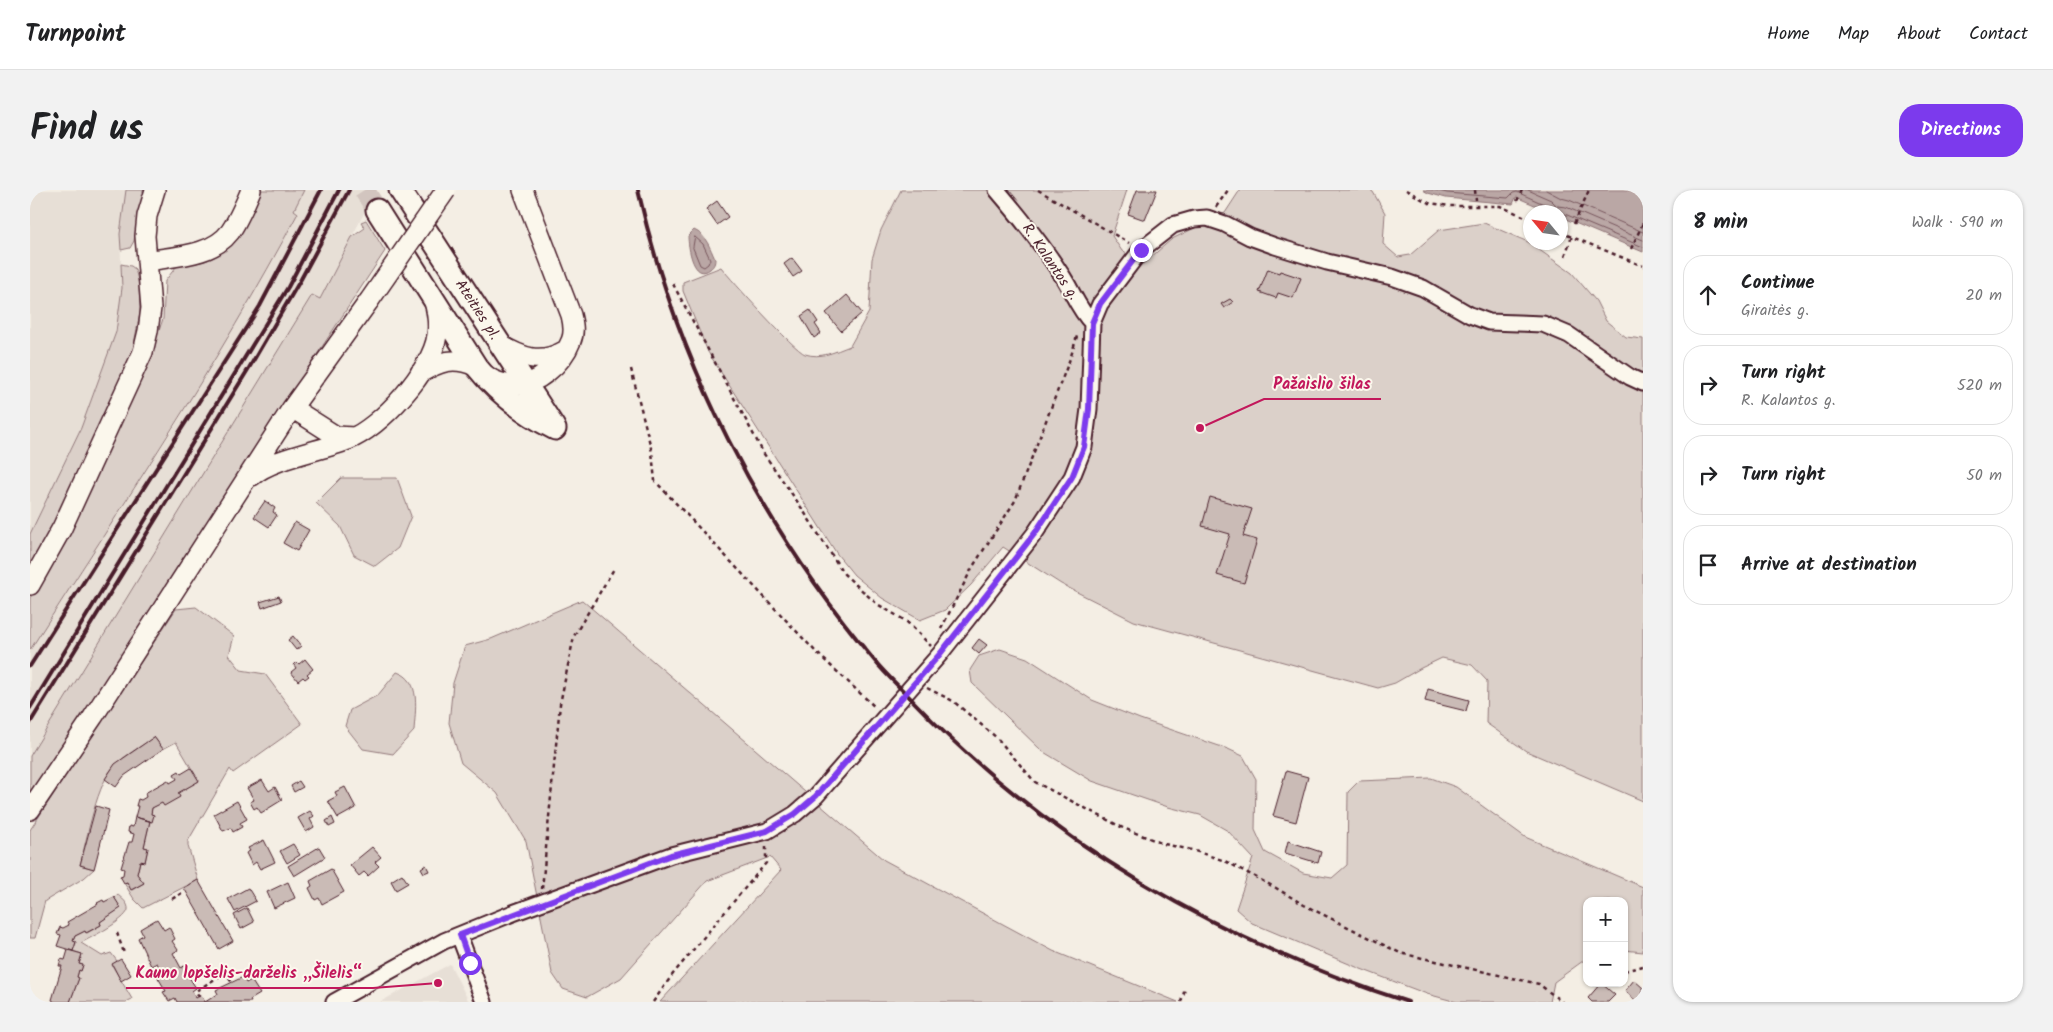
<!DOCTYPE html>
<html lang="en">
<head>
<meta charset="utf-8">
<style>
	:root { --surface:#fff; --page:#f2f2f2; --text:#202124; --muted:#757577; --line:#e0e0e0; --accent:#7c3aed }
	body { margin:0; font-family:Kalam,sans-serif; background:var(--page); color:var(--text) }
	.controls { position:absolute; right:15px; bottom:15px; display:grid; overflow:hidden; border-radius:10px; box-shadow:0 1px 4px #0004 }
	.controls button { width:45px; height:45px; display:grid; place-items:center; padding:0; border:0; border-bottom:1px solid var(--line); background:var(--surface); color:var(--text); font:25px sans-serif }
	.compass { position:absolute; left:1493px; top:15px; width:45px; height:45px; border-radius:50%; background:var(--surface); box-shadow:0 1px 4px #0004; rotate:299deg }
	.stop { position:absolute; width:15px; height:15px; margin:-11px; border:4px solid #7c3aed; border-radius:50%; background:#fff }
	.stop.end { background:#7c3aed; border-color:#fff; box-shadow:0 1px 5px #0008 }
	.list { margin:0; padding:0; list-style:none }
	h2 { display:flex; justify-content:space-between; align-items:center; height:65px; margin:0; padding:0 20px; font-size:21px }
	h2 small { font-size:16px; font-weight:400; color:var(--muted) }
	.list li { display:grid; grid-template-columns:32px 1fr auto; gap:15px; align-items:center; box-sizing:border-box; height:80px; margin:0 10px 10px; padding:0 10px; border:1px solid var(--line); border-radius:20px }
	.list b { display:block; font-size:19px; white-space:nowrap }
	.list p { margin:0; font-size:16px; white-space:nowrap; color:var(--muted) }
	.list em { font-size:16px; font-style:normal; color:var(--muted) }
	.icon { flex:none; width:28px; height:28px; fill:none; stroke:currentColor; stroke-width:2; stroke-linecap:round; stroke-linejoin:round }
	.map { position:relative; flex:none; width:1613px; height:812px; overflow:hidden; border-radius:20px }
	header { display:flex; align-items:center; gap:30px; box-sizing:border-box; height:70px; padding:0 25px; background:var(--surface); border-bottom:1px solid var(--line) }
	header strong { font-size:24px }
	nav { display:flex; gap:28px; margin-inline-start:auto; font-size:18px }
	.intro { display:flex; align-items:center; justify-content:space-between; box-sizing:border-box; height:120px; padding:0 30px }
	h1 { margin:0; font-size:35px }
	.button { padding:12px 22px; border-radius:20px; background:var(--accent); color:#fff; font-size:18px; font-weight:700 }
	main { display:flex; gap:30px; padding:0 30px }
	aside { flex:1; background:var(--surface); border-radius:20px; box-shadow:0 1px 4px #0004 }
	.map>svg:first-child { display:block }
	.built { fill:#e7dfd6 }
	.green { fill:#dbd0c9; stroke:#92787a }
	.water { fill:#baa7a5; stroke:#8d7174 }
	.lines { fill:none; stroke-linecap:round; stroke-linejoin:round }
	.shore { stroke:#77555c; stroke-width:1 }
	.building { fill:#cabbb6; stroke:#4a1f2b }
	.highway-tunnel { stroke:#d2c5bf; stroke-width:21; stroke-dasharray:21 11; stroke-linecap:butt }
	.minor-casing { stroke:#4a1f2b; stroke-width:19 }
	.major-casing { stroke:#4a1f2b; stroke-width:22 }
	.highway-casing { stroke:#4a1f2b; stroke-width:25 }
	.path { stroke:#4a1f2b; stroke-width:2.5; stroke-dasharray:4 4; stroke-linecap:butt }
	.minor { stroke:#fbf7ec; stroke-width:15 }
	.major { stroke:#fbf7ec; stroke-width:19 }
	.highway { stroke:#fbf7ec; stroke-width:21 }
	.rail { stroke:#4a1f2b; stroke-width:4 }
	.major-bridge-casing { stroke:#4a1f2b; stroke-width:22; stroke-linecap:butt }
	.major-bridge { stroke:#fbf7ec; stroke-width:19 }
	.route { stroke:#7c3aed; stroke-width:6 }
	.labels { text-anchor:middle; dominant-baseline:central; stroke-width:4; stroke-linejoin:round; paint-order:stroke }
	.street-label { font-size:15px; fill:#4a1f2b; stroke:#fbf7ec }
	.leader { fill:none; stroke:#c2185b; stroke-width:2 }
	.callout-dot { fill:#c2185b; stroke:#fbf7ec; stroke-width:2 }
	.callout-label { font-size:16px; text-anchor:middle; font-weight:bold; fill:#c2185b; stroke:#fbf7ec; stroke-width:4; stroke-linejoin:round; paint-order:stroke }
</style>
</head>
<body>
<header>
<strong>Turnpoint</strong>
<nav><a>Home</a><a>Map</a><a>About</a><a>Contact</a></nav>
</header>
<div class="intro"><h1>Find us</h1><a class="button">Directions</a></div>
<main>
<div class="map">
<svg width="1613" height="812" viewBox="0 0 1613 812">
	<rect width="100%" height="100%" fill="#f4eee4"/>
	<filter id="ink" filterUnits="userSpaceOnUse"><feTurbulence type="fractalNoise" baseFrequency=".02" numOctaves="2"/><feDisplacementMap in="SourceGraphic" scale="10" xChannelSelector="R" yChannelSelector="G"/><feConvolveMatrix kernelMatrix="1 2 1 2 8 2 1 2 1" color-interpolation-filters="sRGB"/></filter>
	<g filter="url(#ink)">
		<path class="built" d="M0,0H96L90,44L92,98L86,142L51,238L0,344Z
			M274,0H346L290,109L282,105L0,566V460L143,239L243,70L268,23L264,20Z
			M420,774L439,812H350Z"/>
		<path class="green" d="M96,0H115L107,31L104,51L100,58L91,60L90,44Z
			M230,0H274L264,20L268,23C188,174 92,316 0,460V408L15,385L126,149L133,129L135,91L146,77C157,73 170,74 180,69C207,57 217,24 230,0Z
			M871,0H1097L1082,46L1092,61L1113,74L1142,49L1195,23L1210,0H1340L1343,2L1355,23L1353,54L1368,67L1380,65L1409,40L1454,33L1498,52L1542,83L1566,111L1576,131L1596,147L1613,149V611L1496,561L1456,533L1457,491L1442,475L1412,468L1391,478L1365,493L1348,498L1104,431L1031,394L973,357L941,395L915,420L890,430L852,408L824,385L807,364L678,162L653,101V92L691,77C701,90 764,160 775,164C791,169 804,162 820,156L839,122L842,69L851,40Z
			M336,30L355,61L142,385L58,522L0,604V566L282,105L290,109L322,47L335,38L331,32Z
			M91,74L101,76L105,79L109,94L110,123L102,164L18,348L0,380V344L51,238L86,142L92,98Z
			M311,288H367L381,326L368,358L345,376L324,365L310,336L286,313Z
			M552,410L854,670L1023,761L1148,812H630L751,680L740,667L677,691L591,788L557,807L533,799L522,783L496,651L467,603L431,573L419,533L423,493L435,456L461,449Z
			M166,417L204,446L199,465L211,480L235,484L272,534L203,583L200,579L158,651V656L168,690L113,718L104,709L94,693L97,692L102,700L114,693L107,684L110,671L115,672L118,658L114,657L120,631L124,625L121,624L122,618L169,591L146,552L133,559L124,547C112,556 97,564 86,574C67,591 57,649 50,675L64,679L54,688L15,711L5,748H0V640L146,419Z
			M970,459L997,468L1062,510L1110,529L1198,559L1213,566L1226,589L1225,640L1235,662L1273,683L1302,688L1317,675L1318,602L1329,591L1401,588L1426,597L1495,647L1613,697V762L1594,760V711H1557V768L1524,792L1520,812H1427L1397,804L1331,779L1222,733L1206,719L1223,668L1198,641L1170,625L1138,617L1062,591L1012,561L942,493L940,480L949,466Z
			M367,482C392,490 385,521 384,541L363,564L333,559L315,536L320,520L348,505Z
			M87,704C91,708 99,713 98,720C95,731 61,747 51,753L72,766L81,763L87,771L82,775L102,809L96,812H40L49,788L47,787L49,780L51,781L53,775L49,774L52,764L43,761L46,753L43,751L45,746L55,741L57,743L71,735L70,732L90,718L84,707Z"/>
		<path class="water" d="M1393,0H1613V62L1531,27L1530,22H1521L1486,7L1483,14L1416,8L1398,3Z
			M664,40C676,45 680,58 685,69C685,73 684,76 680,79C663,92 658,56 658,46Z"/>
		<g class="lines">
			<path class="shore" d="M1405,0L1417,3L1478,8L1483,3L1487,2L1518,16L1521,22
				M1498,0L1521,10L1527,16L1536,17L1613,50
				M1516,0L1531,8L1539,10L1613,42
				M1530,22L1613,57
				M665,47L673,54L680,69L678,74L674,77L670,75L663,58Z"/>
		</g>
		<path class="building" d="M1107,0H1127L1115,30L1098,24Z
			M687,11L698,27L687,35L676,19Z
			M762,68L772,81L763,87L754,74Z
			M1238,79L1249,83L1250,81L1271,88L1263,108L1248,103L1246,108L1229,102Z
			M817,105L832,123L811,141L796,123Z
			M1200,109L1203,112L1194,118L1191,114Z
			M780,120L788,132L785,134L791,143L784,148L771,126Z
			M1180,307L1222,319L1213,346L1227,350L1214,393L1187,385L1200,344L1172,336Z
			M235,311L245,318L243,322L247,325L239,337L224,327Z
			M265,332L279,340L267,361L253,353Z
			M249,406L251,411L232,418L230,412Z
			M263,446L271,456L266,460L258,450Z
			M949,449L957,455L949,464L942,458Z
			M275,469L283,479L277,484L279,486L275,489L273,487L268,491L261,482L266,478L264,475L267,472L269,474Z
			M1398,499L1439,510L1436,521L1395,511Z
			M124,547L133,559L94,586L86,597L75,589L85,574Z
			M161,578L169,591L148,603L150,607L134,616L132,613L122,618L121,624L124,625L122,632L105,627L108,616H106L108,609L111,610L116,607L115,603L138,590L140,593L147,589L144,584L149,581L151,584Z
			M1256,581L1278,587L1266,632L1243,626Z
			M232,590L239,601L245,597L252,610L231,623L227,617L224,619L220,612L224,610L217,598Z
			M269,591L273,597L264,602L261,596Z
			M315,597L326,618L308,628L298,611L307,606L305,602Z
			M207,611L217,629L210,633L212,637L203,642L201,638L193,641L184,624Z
			M66,616L79,620L64,679L50,675Z
			M280,621L284,626L280,629L284,637L276,642L268,628Z
			M105,627L120,631L114,657L118,658L115,672L110,671L107,684L114,693L101,700L97,692L94,693L90,686L93,685L94,679L91,678L99,652H102L104,644L98,642L99,636L103,637Z
			M302,627L305,634L299,637L296,631Z
			M234,650L245,672L230,679L226,672L222,675L216,663L220,661L218,658Z
			M1258,651L1291,662L1288,673L1255,663Z
			M263,654L270,665L257,673L250,661Z
			M289,657L295,667L264,686L258,676Z
			M342,657L351,667L345,672L349,676L338,686L334,682L329,686L320,675Z
			M396,675L399,681L394,683L391,678Z
			M301,679L314,702L292,714L289,708L285,710L279,698L282,696L280,691Z
			M372,684L378,693L366,700L361,691Z
			M168,690L203,751L189,759L154,698Z
			M258,692L265,708L244,718L237,702Z
			M218,698L226,711L205,722L198,709Z
			M84,707L91,718L70,732L71,735L56,743L55,741L45,746L43,751L46,752L43,761L27,756L31,745L27,744L30,737L33,738L39,735L37,732L68,714L67,713L73,710L74,712Z
			M217,718L224,732L211,739L204,725Z
			M127,729L134,740L139,737L145,749L142,751L148,760L143,763L151,778L156,775L163,786L159,787L166,798L162,801L166,808L171,805L175,812L188,804L186,800L213,787L216,793L221,790L230,804L220,810L221,812H147L145,808L139,811L133,802L136,801L127,786L132,783L127,773L121,776L108,748L113,745L110,739Z
			M38,760L52,764L49,774L53,775L51,781L49,780L47,787L49,788L40,812H25L22,810L32,776H29L31,769L35,770Z
			M91,769L101,785L91,791L82,774Z
			M1604,790L1613,798L1612,812H1607L1595,801Z
			M1571,793L1585,805L1578,812H1562L1558,808Z"/>
		<g class="lines">
			<path class="highway-tunnel" d="M334,0L347,20"/>
			<g class="minor-casing">
				<path id="minor" d="M967,0C990,27 1012,54 1031,84C1042,100 1048,119 1062,133
					M429,745L454,812
					M304,812L414,751L483,723L641,665L737,641L765,624L786,606L910,464L1005,343L1042,287L1054,257L1059,219L1062,133L1070,114L1111,60L1143,35L1164,29L1177,28L1195,34L1220,47L1245,56L1297,72L1362,87L1393,98L1440,125L1459,132L1513,134L1539,145L1600,187L1613,193"/>
			</g>
			<g class="major-casing">
				<path id="major" d="M117,71C145,66 182,66 200,42C209,29 215,14 221,0
					M469,154C493,168 510,175 536,160
					M390,183C409,172 423,166 445,176C450,178 452,183 457,186C463,191 474,194 482,195C506,198 533,172 541,151C545,142 543,133 541,125L493,0
					M262,218L306,246L324,247
					M222,286C242,268 291,261 318,250C350,238 403,180 407,145C409,134 407,123 404,111
					M0,395L32,338L113,162L118,141L121,118L115,46L117,26L125,0
					M0,620L63,527L262,218L339,111"/>
			</g>
			<g class="highway-casing">
				<path id="highway" d="M370,0L524,237
					M347,20L446,176C468,204 494,223 525,239"/>
			</g>
			<path class="path" d="M1008,0L1099,53
				M1376,0L1399,13L1420,16H1470L1500,29
				M1445,0L1446,10
				M1487,11L1492,0
				M1186,17L1198,0
				M1544,34L1559,0
				M1530,42L1613,76
				M1601,59L1613,33
				M1535,66L1542,46
				M643,94L734,264L769,314L814,384L847,414L876,431L901,456
				M601,179L622,262L625,291L785,461L846,518
				M911,439L942,378L985,311L1041,166L1047,146
				M897,498L923,511L967,548L1005,592L1093,638L1134,654L1162,660L1195,671L1246,698L1274,715L1370,763L1509,794L1532,812
				M512,699L530,514L544,446L585,377
				M142,709L152,703
				M87,743L94,763
				M191,774L202,793
				M1594,781L1613,776
				M169,807L166,801L196,782
				M623,812L643,784L736,673V654
				M1151,812L1155,799"/>
			<use href="#minor" class="minor"/>
			<use href="#major" class="major"/>
			<use href="#highway" class="highway"/>
			<path class="rail" d="M608,0C647,173 730,334 844,470C856,485 871,498 884,512C1019,653 1193,753 1378,812
				M0,476L230,116L291,0
				M0,518L258,97L309,0
				M0,533L219,178L271,89L319,0"/>
			<g class="major-bridge-casing">
				<path id="major-bridge" d="M339,111L416,0"/>
			</g>
			<use href="#major-bridge" class="major-bridge"/>
		</g>
	</g>
	<g class="lines" filter="url(#ink)">
		<path class="route" d="M440,773L430,745L641,665L737,641L765,624L786,606L910,464L1005,343L1042,287L1054,257L1059,219L1062,133L1070,114L1111,60"/>
	</g>
	<g class="labels">
		<g class="street-label">
			<text transform="translate(1020 72) rotate(56)">R. Kalantos g.</text>
			<text transform="translate(447 120) rotate(57)">Ateities pl.</text>
		</g>
	</g>
	<path class="leader" d="M1170 238L1234 209H1351M408 793L343 798H96"/>
	<g class="callout-dot">
		<circle cx="1170" cy="238" r="5"/>
		<circle cx="408" cy="793" r="5"/>
	</g>
	<g class="callout-label">
		<text x="1292" y="199">Pažaislio šilas</text>
		<text x="219" y="788">Kauno lopšelis-darželis „Šilelis“</text>
	</g>
</svg>
<div class="controls">
<button>+</button>
<button>−</button>
</div>
<svg class="compass" viewBox="-18 -18 36 36"><path d="M0-13l5 13h-10z" fill="#e53935"/><path d="M0 13l5-13h-10z" fill="#757577"/></svg>
<div class="stop" style="left:440px;top:773px"></div>
<div class="stop end" style="left:1111px;top:60px"></div>
</div>
<aside>
<h2>8 min<small>Walk · 590 m</small></h2>
<ul class="list">
<li><svg class="icon" aria-label="ahead" viewBox="0 0 24 24"><path d="M12 20V5M6 11l6-6 6 6"/></svg><div><b>Continue</b><p>Giraitės g.</p></div><em>20 m</em></li>
<li><svg class="icon" aria-label="right" viewBox="0 0 24 24"><path d="M7 20v-9h11M14 6l5 5-5 5"/></svg><div><b>Turn right</b><p>R. Kalantos g.</p></div><em>520 m</em></li>
<li><svg class="icon" aria-label="right" viewBox="0 0 24 24"><path d="M7 20v-9h11M14 6l5 5-5 5"/></svg><div><b>Turn right</b></div><em>50 m</em></li>
<li><svg class="icon" aria-label="arrive" viewBox="0 0 24 24"><path d="M6 21V4h12l-3 4 3 4H6"/></svg><div><b>Arrive at destination</b></div></li>
</ul>
</aside>
</main>
</body>
</html>
